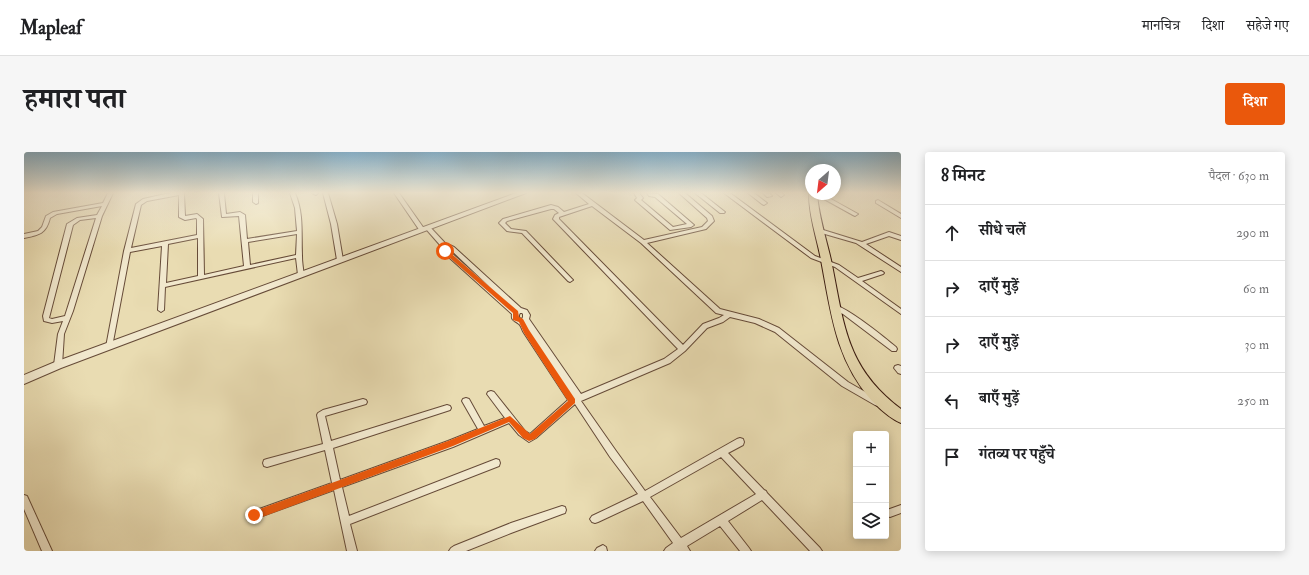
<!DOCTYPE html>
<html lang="hi">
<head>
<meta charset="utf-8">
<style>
	:root { --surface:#fff; --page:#f6f6f6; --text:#202124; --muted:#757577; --line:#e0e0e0; --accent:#ea580c }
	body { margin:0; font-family:"IM FELL Double Pica","Noto Serif Devanagari",serif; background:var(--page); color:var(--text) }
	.controls { position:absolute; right:12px; bottom:12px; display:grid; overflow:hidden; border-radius:4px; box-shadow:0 2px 10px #0003 }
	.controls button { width:36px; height:36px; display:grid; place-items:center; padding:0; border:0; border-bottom:1px solid var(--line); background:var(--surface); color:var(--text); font:20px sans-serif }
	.compass { position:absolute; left:781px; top:12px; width:36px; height:36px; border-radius:50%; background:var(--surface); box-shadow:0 2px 10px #0003; rotate:208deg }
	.stop { position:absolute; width:12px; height:12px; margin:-9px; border:3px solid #ea580c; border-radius:50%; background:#fff }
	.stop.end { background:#ea580c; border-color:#fff; box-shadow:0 1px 4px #0008 }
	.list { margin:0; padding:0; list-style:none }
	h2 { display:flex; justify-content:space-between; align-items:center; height:52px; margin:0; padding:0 16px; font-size:17px }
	h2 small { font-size:13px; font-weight:400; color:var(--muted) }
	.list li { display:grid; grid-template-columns:26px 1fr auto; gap:12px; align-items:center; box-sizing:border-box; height:56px; padding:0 16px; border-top:1px solid var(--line) }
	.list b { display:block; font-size:15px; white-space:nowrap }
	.list em { font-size:13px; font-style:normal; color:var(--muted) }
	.icon { flex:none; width:22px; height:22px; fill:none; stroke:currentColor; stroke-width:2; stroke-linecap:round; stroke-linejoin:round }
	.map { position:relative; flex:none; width:877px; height:399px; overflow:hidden; border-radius:4px }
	header { display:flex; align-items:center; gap:24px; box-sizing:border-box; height:56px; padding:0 20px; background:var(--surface); border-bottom:1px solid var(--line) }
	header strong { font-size:19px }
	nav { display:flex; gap:22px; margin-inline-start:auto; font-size:14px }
	.intro { display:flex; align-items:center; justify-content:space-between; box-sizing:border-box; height:96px; padding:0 24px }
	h1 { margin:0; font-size:28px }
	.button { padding:10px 18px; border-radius:4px; background:var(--accent); color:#fff; font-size:14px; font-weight:700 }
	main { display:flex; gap:24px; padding:0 24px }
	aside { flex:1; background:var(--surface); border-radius:4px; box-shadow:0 2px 10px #0003 }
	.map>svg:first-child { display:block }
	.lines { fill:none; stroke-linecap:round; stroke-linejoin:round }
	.minor-casing { stroke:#664b38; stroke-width:2 }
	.tertiary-casing { stroke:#664b38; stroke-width:2 }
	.trunk-casing { stroke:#3a1b0f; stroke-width:2 }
	.minor { fill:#f1e8cd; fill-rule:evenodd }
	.tertiary { fill:#f1e8cd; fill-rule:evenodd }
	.trunk { fill:#e9dcb2; fill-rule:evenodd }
	.route { fill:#ea580c }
</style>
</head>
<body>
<header>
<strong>Mapleaf</strong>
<nav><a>मानचित्र</a><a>दिशा</a><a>सहेजे गए</a></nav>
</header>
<div class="intro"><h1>हमारा पता</h1><a class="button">दिशा</a></div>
<main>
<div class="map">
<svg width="877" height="399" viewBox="0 0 877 399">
	<rect width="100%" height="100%" fill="#e9dcb2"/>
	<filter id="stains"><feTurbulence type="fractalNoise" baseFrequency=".005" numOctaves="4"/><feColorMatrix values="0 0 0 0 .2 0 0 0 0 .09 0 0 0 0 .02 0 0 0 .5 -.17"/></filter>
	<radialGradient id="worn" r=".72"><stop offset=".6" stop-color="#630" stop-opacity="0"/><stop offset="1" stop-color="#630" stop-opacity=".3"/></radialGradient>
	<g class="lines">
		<g class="minor-casing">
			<path id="minor" d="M84,41H89L78,64L49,159L40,182L38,213L37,215H31L30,213L34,182L39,169L28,171L20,169L19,164L43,72L53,66L73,63L78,54L33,62L26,66C22,82 15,83 0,86V82L14,79L18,75L22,64L29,60L79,51ZM72,66L41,164L28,167L25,166L49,73L56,68Z
				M146,41H160L161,64L173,62L179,67L180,123L220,114L215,64L198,65L195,41H200L202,62L216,60L221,63L223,87L273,79L271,56L266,41H271C280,62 277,82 278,104C278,110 279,117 280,123L277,125L274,123L272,106L141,135L140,158L137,160L134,158L138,94L106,100L88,195L87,197H83L82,195L100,99L112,52L119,47ZM155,43V65L161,68L172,66L173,67V83L107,96L117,53L123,49ZM273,82L272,103L226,113L224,90ZM174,86V124L142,131L144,92Z
				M229,41H234V51L232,52L229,50Z
				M288,41H294L292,43Z
				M299,41H304L313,72L319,108L318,109H314L313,108L307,72Z
				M370,41H375L401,78L400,79H396Z
				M552,41H558L620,88L678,75L684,69L683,66L655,41H661L688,64L690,69L682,77L623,91L696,157L735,167L755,176L824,230L857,249L858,251L857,253L854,254L851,253L818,234L751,180L731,171L706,165L699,170L683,176L661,199L646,211L557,249L592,299L621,339L713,287L716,286L719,287L720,290L719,293L704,301L740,338L742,339L743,341L796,396L798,399H786L738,348L704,369L725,396L727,399H716L696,374L663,394L666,399H640L642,396L649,391L619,349L574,370L571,371L568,370L566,367L568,364L614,342L586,305L551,252L512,286L505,290L495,283L485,271L429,295L318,335L325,364L472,307L475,308L476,311L475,314L326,372L333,399H323L310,338L230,367L227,366L226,363L227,360L308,331L301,298L243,315L240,314L239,311L240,308L243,307L299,292L293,263L294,261L299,258L339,247L342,248L343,250L342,252L301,264L307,289L423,253L426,254L427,256L426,258L423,259L309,296L316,328L424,289L454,277L438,249L439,247L442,246L445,247L460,274L481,266L463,242L464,240L467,239L470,240L501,279L506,282L544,248L500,181C498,178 497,173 495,172C490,168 487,169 488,162L419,100L416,93L402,77V75H406L421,91L430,95L497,156L503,158L506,163L505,167L557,242L640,207L654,197L530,68L529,67L531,63L535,61L530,57H527L483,69L481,71L487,77L502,79L548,127L549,128L546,130L544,129L498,81L483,79L475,71L479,67L527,53L534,55L540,60L565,52ZM568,54L617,91L692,161L700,163L695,166L679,172L659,193L535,67V65ZM423,96L426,97L468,137L424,98ZM496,161H498L499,162V165L498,167L495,166V163ZM697,305L732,342L657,386L626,345Z
				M610,41H615L619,46L617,48L649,75L663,72L631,45L625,44L623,41L634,42L670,73L667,75L646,78L612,49L611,48L613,46Z
				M671,41H677L701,60L700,61H696Z
				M700,41H706L791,104L815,113L834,126L857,119L859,120L860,121L859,122L838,129L877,157V162L811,115L787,106Z
				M724,41H730L743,51L740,53L738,52Z
				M739,41H745L748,44L743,45Z
				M752,41H758L760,43L757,45Z
				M791,42H798L834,62L831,64L829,63Z
				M854,48L877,62V66L852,51V49Z
				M796,77L838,90L865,80L877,84V88L865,84L842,92L877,115V120L832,91L794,80L793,79Z
				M808,153C820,152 861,186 872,195L873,197L872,199H868L819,162L808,157L807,155Z
				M874,213L877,214V222L874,221L870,216L871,214Z
				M0,343L3,344L28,399H18L0,357Z
				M877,353V361L866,365L863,364V358Z
				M538,354L541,355L542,358L541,361L538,362L487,381L442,399H425L427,396L430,394L487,371Z
				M579,393L582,395L583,399H571L573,396Z"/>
		</g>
		<g class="tertiary-casing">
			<path id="tertiary" d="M492,41H502L37,216L0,232V223L31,210Z"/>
		</g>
		<g class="trunk-casing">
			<path id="trunk" d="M785,42H793C795,65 802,86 807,108C820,171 821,215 877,257V271C867,267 856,257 848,249C811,207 807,160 797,108C793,86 785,65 785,42Z"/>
		</g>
		<use href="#minor" class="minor"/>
		<use href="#tertiary" class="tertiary"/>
		<use href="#trunk" class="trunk"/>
	</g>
	<linearGradient id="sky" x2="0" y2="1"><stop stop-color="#88b6d2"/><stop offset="0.42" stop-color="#f5efdc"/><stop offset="1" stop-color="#f5efdc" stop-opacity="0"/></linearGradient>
	<rect width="877" height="97" fill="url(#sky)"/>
	<path class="route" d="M419,98H423L494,159L495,165L499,167L505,178L551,247V251L511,287L505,289L499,286L485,270L429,294L230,368L227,366L226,363L227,360L230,359L424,289L486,264L506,282L544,249L500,181L495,170L489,168V161L419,100Z"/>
	<rect width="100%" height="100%" filter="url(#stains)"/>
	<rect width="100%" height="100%" fill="url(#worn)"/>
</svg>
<div class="controls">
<button>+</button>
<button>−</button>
<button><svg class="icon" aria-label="layers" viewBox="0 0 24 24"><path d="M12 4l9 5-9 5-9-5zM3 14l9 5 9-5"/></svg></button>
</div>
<svg class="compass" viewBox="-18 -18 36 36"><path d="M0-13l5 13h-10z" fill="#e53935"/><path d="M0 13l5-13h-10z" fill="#757577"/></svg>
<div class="stop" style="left:421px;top:99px"></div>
<div class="stop end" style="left:230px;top:363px"></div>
</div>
<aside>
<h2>8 मिनट<small>पैदल · 630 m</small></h2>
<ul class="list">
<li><svg class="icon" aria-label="ahead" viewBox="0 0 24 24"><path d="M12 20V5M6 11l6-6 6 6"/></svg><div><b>सीधे चलें</b></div><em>290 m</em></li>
<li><svg class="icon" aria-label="right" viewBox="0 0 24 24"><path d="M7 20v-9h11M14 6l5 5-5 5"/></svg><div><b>दाएँ मुड़ें</b></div><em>60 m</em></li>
<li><svg class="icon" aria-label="right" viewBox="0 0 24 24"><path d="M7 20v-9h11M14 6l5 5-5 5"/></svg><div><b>दाएँ मुड़ें</b></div><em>30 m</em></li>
<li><svg class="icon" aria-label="left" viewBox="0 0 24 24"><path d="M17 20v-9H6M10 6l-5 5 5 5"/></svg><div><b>बाएँ मुड़ें</b></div><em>250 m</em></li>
<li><svg class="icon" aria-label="arrive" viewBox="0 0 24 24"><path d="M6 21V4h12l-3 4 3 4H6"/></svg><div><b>गंतव्य पर पहुँचे</b></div></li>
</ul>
</aside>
</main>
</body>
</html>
